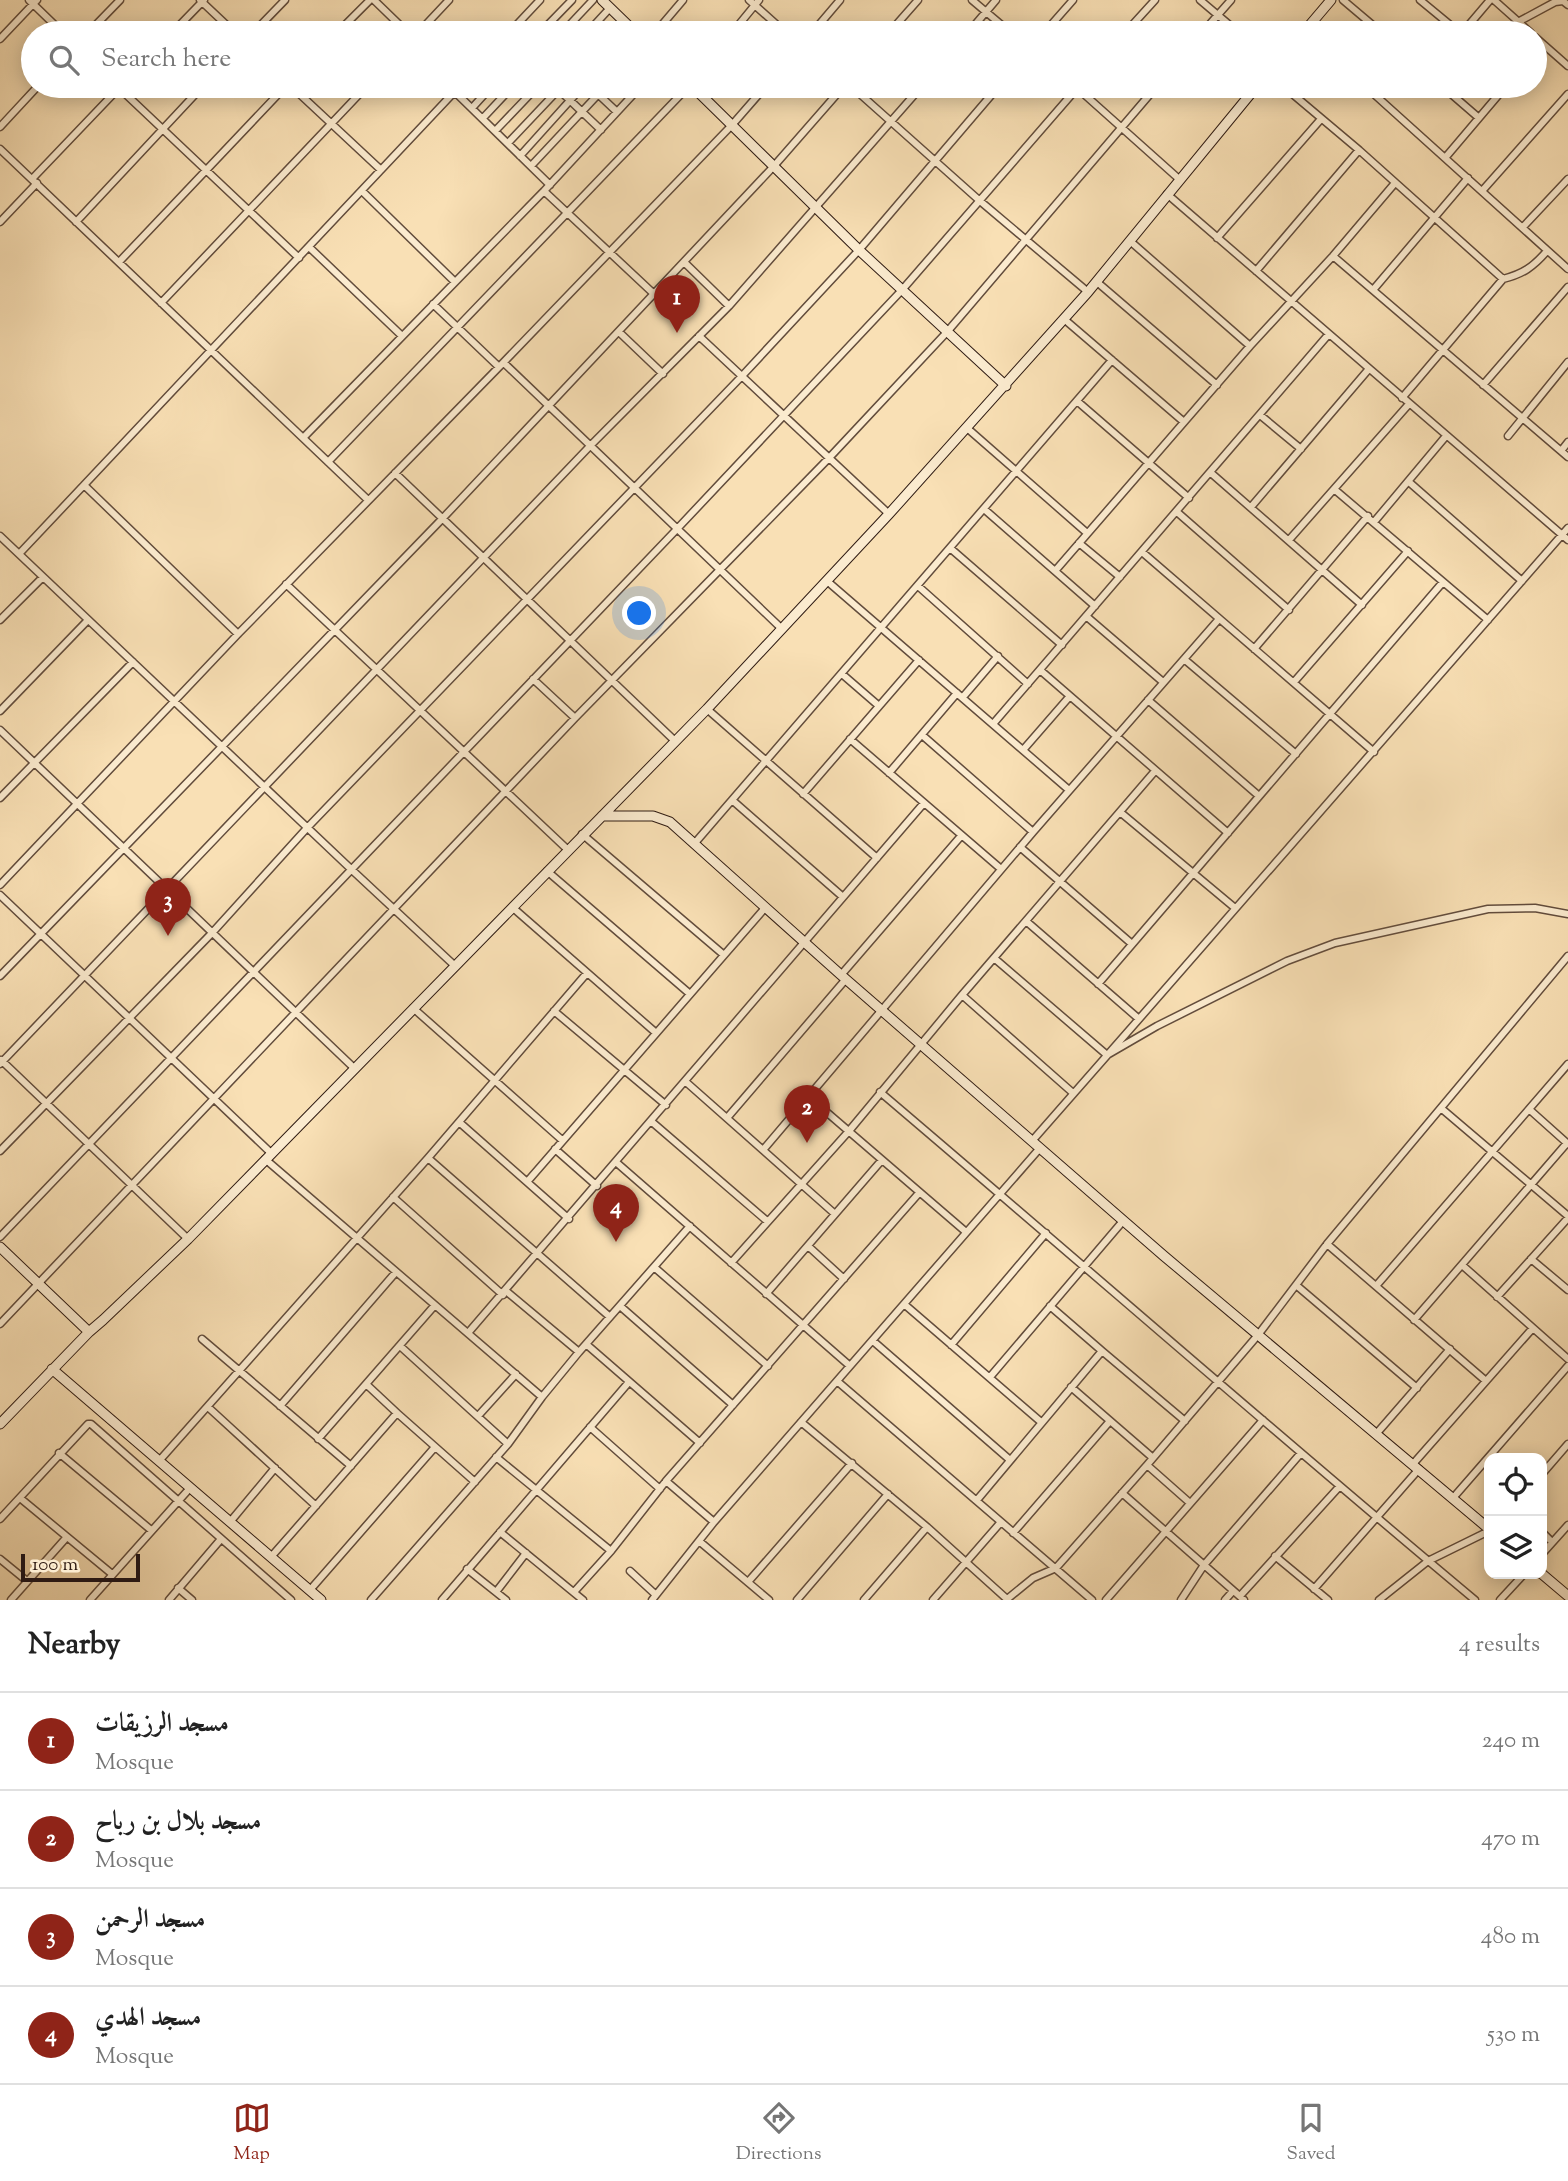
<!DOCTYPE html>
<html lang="en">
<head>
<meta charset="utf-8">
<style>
	:root { --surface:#fff; --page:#f2f2f2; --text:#222; --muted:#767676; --line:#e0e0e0; --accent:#8f2418 }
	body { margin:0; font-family:"Sorts Mill Goudy",Amiri,serif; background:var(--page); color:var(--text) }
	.controls { position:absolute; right:21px; bottom:21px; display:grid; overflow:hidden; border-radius:14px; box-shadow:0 4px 18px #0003 }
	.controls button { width:63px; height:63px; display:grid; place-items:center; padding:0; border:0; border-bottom:2px solid var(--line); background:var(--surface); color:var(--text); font:35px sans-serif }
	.scale { position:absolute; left:21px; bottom:18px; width:119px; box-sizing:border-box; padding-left:7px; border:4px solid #2f1b13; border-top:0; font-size:19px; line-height:24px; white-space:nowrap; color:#2f1b13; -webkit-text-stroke:5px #fbebcf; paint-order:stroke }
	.you { position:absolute; left:640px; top:614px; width:24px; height:24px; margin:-18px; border:5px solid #fff; border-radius:50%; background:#1a73e8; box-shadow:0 0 0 10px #1a73e833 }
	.badge { display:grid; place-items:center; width:46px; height:46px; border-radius:50%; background:var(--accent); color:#fff; font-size:23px; font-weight:700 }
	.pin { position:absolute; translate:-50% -58px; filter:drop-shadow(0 2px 4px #0008) }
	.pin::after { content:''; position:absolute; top:37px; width:24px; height:21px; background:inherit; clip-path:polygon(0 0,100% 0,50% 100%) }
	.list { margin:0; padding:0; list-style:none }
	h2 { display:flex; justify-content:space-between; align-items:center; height:91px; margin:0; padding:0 28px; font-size:30px }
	h2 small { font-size:23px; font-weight:400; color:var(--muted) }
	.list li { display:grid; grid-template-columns:46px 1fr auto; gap:21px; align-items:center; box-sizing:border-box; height:98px; padding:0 28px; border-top:2px solid var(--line) }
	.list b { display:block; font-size:26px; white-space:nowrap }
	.list p { margin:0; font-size:23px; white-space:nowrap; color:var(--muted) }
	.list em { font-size:23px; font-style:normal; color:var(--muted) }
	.icon { flex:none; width:38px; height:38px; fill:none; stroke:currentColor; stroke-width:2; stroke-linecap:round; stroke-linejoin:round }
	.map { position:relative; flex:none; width:1568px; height:1600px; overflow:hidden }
	.search { position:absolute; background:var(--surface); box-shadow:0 4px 18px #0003; left:21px; right:21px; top:21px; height:77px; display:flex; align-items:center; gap:18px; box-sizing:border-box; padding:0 24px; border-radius:38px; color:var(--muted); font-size:26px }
	.sheet { height:483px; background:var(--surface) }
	nav { display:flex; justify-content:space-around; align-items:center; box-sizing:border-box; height:98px; border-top:2px solid var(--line); background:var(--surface); font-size:19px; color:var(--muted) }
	nav a { display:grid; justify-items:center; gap:4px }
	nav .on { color:var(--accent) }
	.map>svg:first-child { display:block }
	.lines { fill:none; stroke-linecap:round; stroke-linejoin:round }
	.street-casing { stroke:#624c3c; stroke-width:9 }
	.secondary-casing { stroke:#2f1b13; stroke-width:11 }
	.street { stroke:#fbebcf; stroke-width:6 }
	.secondary { stroke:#fbebcf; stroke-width:9 }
</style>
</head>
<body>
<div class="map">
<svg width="1568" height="1600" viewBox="0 0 1568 1600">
	<rect width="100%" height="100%" fill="#f9e0b5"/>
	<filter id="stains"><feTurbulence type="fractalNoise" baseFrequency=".00286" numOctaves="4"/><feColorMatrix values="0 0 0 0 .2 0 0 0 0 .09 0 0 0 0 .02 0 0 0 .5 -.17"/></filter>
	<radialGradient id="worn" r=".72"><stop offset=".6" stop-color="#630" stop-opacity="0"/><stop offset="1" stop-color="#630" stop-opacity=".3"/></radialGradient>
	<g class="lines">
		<g class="street-casing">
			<path id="street" d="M29,0L63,33
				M200,0L235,33
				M374,0L408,33
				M749,0L786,33
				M972,0L1011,33
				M1200,0L1239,33
				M1343,0L1382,33
				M1420,0L1460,33
				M1494,0L1531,33
				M1518,22L1555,2L1563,1L1568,5
				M88,33L120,0
				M172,33L204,0
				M253,33L285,0
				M337,33L370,0
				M418,33L449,0
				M509,33L540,0
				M540,33L572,0
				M562,33L593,0
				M587,33L610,8
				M612,33L623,21
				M655,33L683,0
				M732,33L759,0
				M812,33L840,0
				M889,33L918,0
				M968,33L996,0
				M1044,33L1073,0
				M1125,33L1155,0
				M1202,33L1231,0
				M1462,33L1490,0
				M1535,37L1568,66
				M0,39L37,0
				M1535,52L1542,43
				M117,86L299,258
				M291,86L381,170
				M555,86L601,130
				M851,86L980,201L1088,292
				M1283,86L1359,150L1503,279
				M1365,86L1568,269
				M1442,86L1479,118
				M1076,87L1179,179
				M455,92L550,185
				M598,94L617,112
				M472,108L492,86
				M483,118L513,86
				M0,127L38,86
				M495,131L538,86
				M508,143L562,86
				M0,149L368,500
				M520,156L583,86
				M1445,158L1506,86
				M531,166L606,86
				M32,179L120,87
				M362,191L455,282
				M544,191L654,294
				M1482,191L1568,94
				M1167,194L1568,540
				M0,222L37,183
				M76,222L203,86
				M1523,227L1568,179
				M1217,238L1321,119
				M1130,241L1250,346
				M309,247L402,336
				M1333,256L1568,457
				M119,262L286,86
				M684,262L729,306
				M1256,271L1359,150
				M1097,282L1217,385
				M1373,290L1468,178
				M161,303L367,86
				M433,304L499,367
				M1064,319L1184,422
				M619,332L663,374
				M699,336L889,514
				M504,363L782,629
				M1483,385L1568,287
				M1402,398L1503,279C1523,274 1533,267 1547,251
				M1077,401L1189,498
				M1260,415L1301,449
				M967,428L1087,533
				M1508,436L1568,362
				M303,438L544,191L641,86
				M1561,451L1568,442
				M328,462L689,86
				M395,473L675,741
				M1211,473L1362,605
				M1409,482L1522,581
				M84,485L238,634
				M1334,489L1488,620
				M1251,507L1368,370
				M984,509L1095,606
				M1177,512L1289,610
				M1374,522L1446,436
				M0,536L352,870L454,965
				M1289,540L1409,404
				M1079,543L1120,577
				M950,548L1062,645
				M1142,552L1374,752
				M19,554L460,86
				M1055,571L1250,346L1333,256L1395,183
				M827,581L1069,790
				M286,584L568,850
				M918,586L1028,684
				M1086,616L1163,682
				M0,620L43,577
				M1254,649L1368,516
				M1184,659L1296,754
				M1040,670L1228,833
				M842,674L879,706
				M533,679L575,718
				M1294,682L1408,551
				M963,697L998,656
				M1148,700L1259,796
				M707,709L877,858
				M0,711L88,620
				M993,724L1328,335
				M0,730L354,1068
				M922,735L1033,832
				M850,739L1001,869
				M1023,750L1070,696
				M889,773L957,693
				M803,794L919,660
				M0,798L133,662
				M732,800L843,897
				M1120,812L1235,908
				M582,834L724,955
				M694,844L1112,360
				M1020,847L1132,944
				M547,871L690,994
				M0,885L238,634L499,367L732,125L766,86
				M0,895L271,1153
				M512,907L655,1032
				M1026,921L1139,1019L1032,1141
				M994,958L1107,1055
				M841,975L961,836
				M0,976L442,519L774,166L844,86
				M1098,984L1443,582
				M962,995L1073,1093
				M413,1008L562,1140
				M554,1011L666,1105
				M1139,1019L1568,528
				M1107,1055L1157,1026L1287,961L1335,943L1488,909L1535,908L1568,914
				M1,1060L188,1239
				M0,1064L590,446L729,306L922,86
				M686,1082L835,1214
				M880,1092C1079,1261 1275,1433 1475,1600
				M809,1097L966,1232
				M1442,1109L1568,1216
				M1530,1110L1568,1144
				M727,1118L846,979
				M459,1122L569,1219
				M652,1122L767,1221
				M555,1149L597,1186
				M763,1150L1033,832L1219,619
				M0,1151L212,933L307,828L742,376L859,250L999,86
				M428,1158L610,1317
				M265,1159L542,1397
				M617,1163L850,1366
				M527,1182L765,908
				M393,1197L503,1295
				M0,1237L677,529L902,290L1079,86
				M1327,1244L1486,1381
				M808,1246L844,1279
				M1531,1259L1568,1290
				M731,1263L849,1131L962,995L1155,771
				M1462,1265L1568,1359
				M654,1267L768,1366
				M1296,1285L1417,1388
				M1376,1286L1568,1064
				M506,1291L579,1352
				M766,1294L881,1161
				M1497,1297L1568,1218
				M904,1304L1041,1422
				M620,1306L733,1405
				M1050,1306L1102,1351
				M1414,1320L1567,1143
				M0,1324L575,718L829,458L947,332L1157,86
				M468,1333L924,803
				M202,1339L351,1466
				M873,1341L1010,1460
				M586,1344L700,1443
				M951,1345L1046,1233
				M400,1346L508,1444
				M990,1377L1123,1221
				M837,1381L1092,1600
				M1071,1387L1153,1458
				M280,1406L396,1272
				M209,1408L316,1506
				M397,1413L475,1482
				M478,1416L516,1374
				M801,1422L927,1527L1008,1600
				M590,1427L660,1489
				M1377,1433L1450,1349
				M318,1439L435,1305
				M59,1453L151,1530
				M496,1457L611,1551
				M159,1461L428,1158L587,973
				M1413,1464L1532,1329
				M1147,1465L1190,1503
				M1542,1474L1568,1444
				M666,1481L714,1522
				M1122,1493L1244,1600
				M20,1498L112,1574
				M1453,1498L1568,1366
				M977,1500L1102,1351L1185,1421
				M0,1519L88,1424H91L291,1600
				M230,1522L275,1468
				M500,1532L583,1600
				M1542,1532L1552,1542
				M1013,1533L1110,1421
				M699,1541L769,1600
				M1542,1554L1568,1525
				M1275,1556L1328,1600
				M271,1557L397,1413L366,1384
				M0,1559L27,1581
				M467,1569L506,1600
				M630,1571L656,1595
				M748,1582L852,1463
				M178,1588L192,1600
				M1314,1589L1419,1469
				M310,1590L435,1447
				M496,1592L526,1553
				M574,1592L611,1551L666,1481L919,1193
				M1240,1596L1339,1487
				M11,1600L66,1538
				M90,1600L190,1488
				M169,1600L221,1539
				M371,1600L508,1444L542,1397L579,1352L690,1226
				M442,1600L629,1382
				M652,1600L714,1522L1040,1148
				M797,1600L888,1494
				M864,1600L927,1527
				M933,1600L1001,1522
				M1006,1600L1033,1578L1056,1568L1147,1465L1258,1335L1327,1244L1568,956
				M1106,1600L1263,1420
				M1181,1600L1204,1565L1301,1453
				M1225,1600L1233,1591
				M1379,1600L1428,1561L1489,1531
				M1500,1600L1524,1574"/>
		</g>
		<g class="secondary-casing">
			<path id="secondary" d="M602,0L636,33
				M1303,33L1331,0
				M692,86L859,250L1006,386
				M602,816H653L670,822L841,975L1164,1256L1489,1529
				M0,1247L89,1332L103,1320L188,1239L707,709L889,514L1088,292L1257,86
				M52,1369L321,1600
				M0,1424L89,1332
				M1542,1574L1568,1596"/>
		</g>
		<use href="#street" class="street"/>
		<use href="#secondary" class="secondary"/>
	</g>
	<rect width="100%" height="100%" filter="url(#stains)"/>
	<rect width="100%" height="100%" fill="url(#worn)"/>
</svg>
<div class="controls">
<button><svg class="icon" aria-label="locate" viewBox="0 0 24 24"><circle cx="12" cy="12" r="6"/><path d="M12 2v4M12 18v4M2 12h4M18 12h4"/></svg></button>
<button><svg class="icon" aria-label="layers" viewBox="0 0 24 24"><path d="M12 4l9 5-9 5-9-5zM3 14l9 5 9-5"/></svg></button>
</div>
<div class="scale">100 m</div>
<div class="you"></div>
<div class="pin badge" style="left:677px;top:333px">1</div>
<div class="pin badge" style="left:807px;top:1143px">2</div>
<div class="pin badge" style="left:168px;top:936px">3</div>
<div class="pin badge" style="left:616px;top:1242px">4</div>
<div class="search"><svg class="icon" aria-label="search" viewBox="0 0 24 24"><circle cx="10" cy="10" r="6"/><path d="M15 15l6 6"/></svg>Search here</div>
</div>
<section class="sheet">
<h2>Nearby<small>4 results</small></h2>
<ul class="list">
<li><span class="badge">1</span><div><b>مسجد الرزيقات</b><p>Mosque</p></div><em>240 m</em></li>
<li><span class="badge">2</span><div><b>مسجد بلال بن رباح</b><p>Mosque</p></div><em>470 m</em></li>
<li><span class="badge">3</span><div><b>مسجد الرحمن</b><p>Mosque</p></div><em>480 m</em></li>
<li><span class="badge">4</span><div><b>مسجد الهدي</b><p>Mosque</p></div><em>530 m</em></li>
</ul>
</section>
<nav>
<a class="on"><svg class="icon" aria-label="map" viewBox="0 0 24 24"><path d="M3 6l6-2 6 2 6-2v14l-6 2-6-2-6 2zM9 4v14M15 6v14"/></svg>Map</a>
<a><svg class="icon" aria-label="directions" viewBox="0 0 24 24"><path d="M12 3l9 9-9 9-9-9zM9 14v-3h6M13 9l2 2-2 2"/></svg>Directions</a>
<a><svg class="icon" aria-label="saved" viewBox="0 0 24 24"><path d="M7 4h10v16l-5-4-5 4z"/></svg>Saved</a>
</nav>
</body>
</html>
